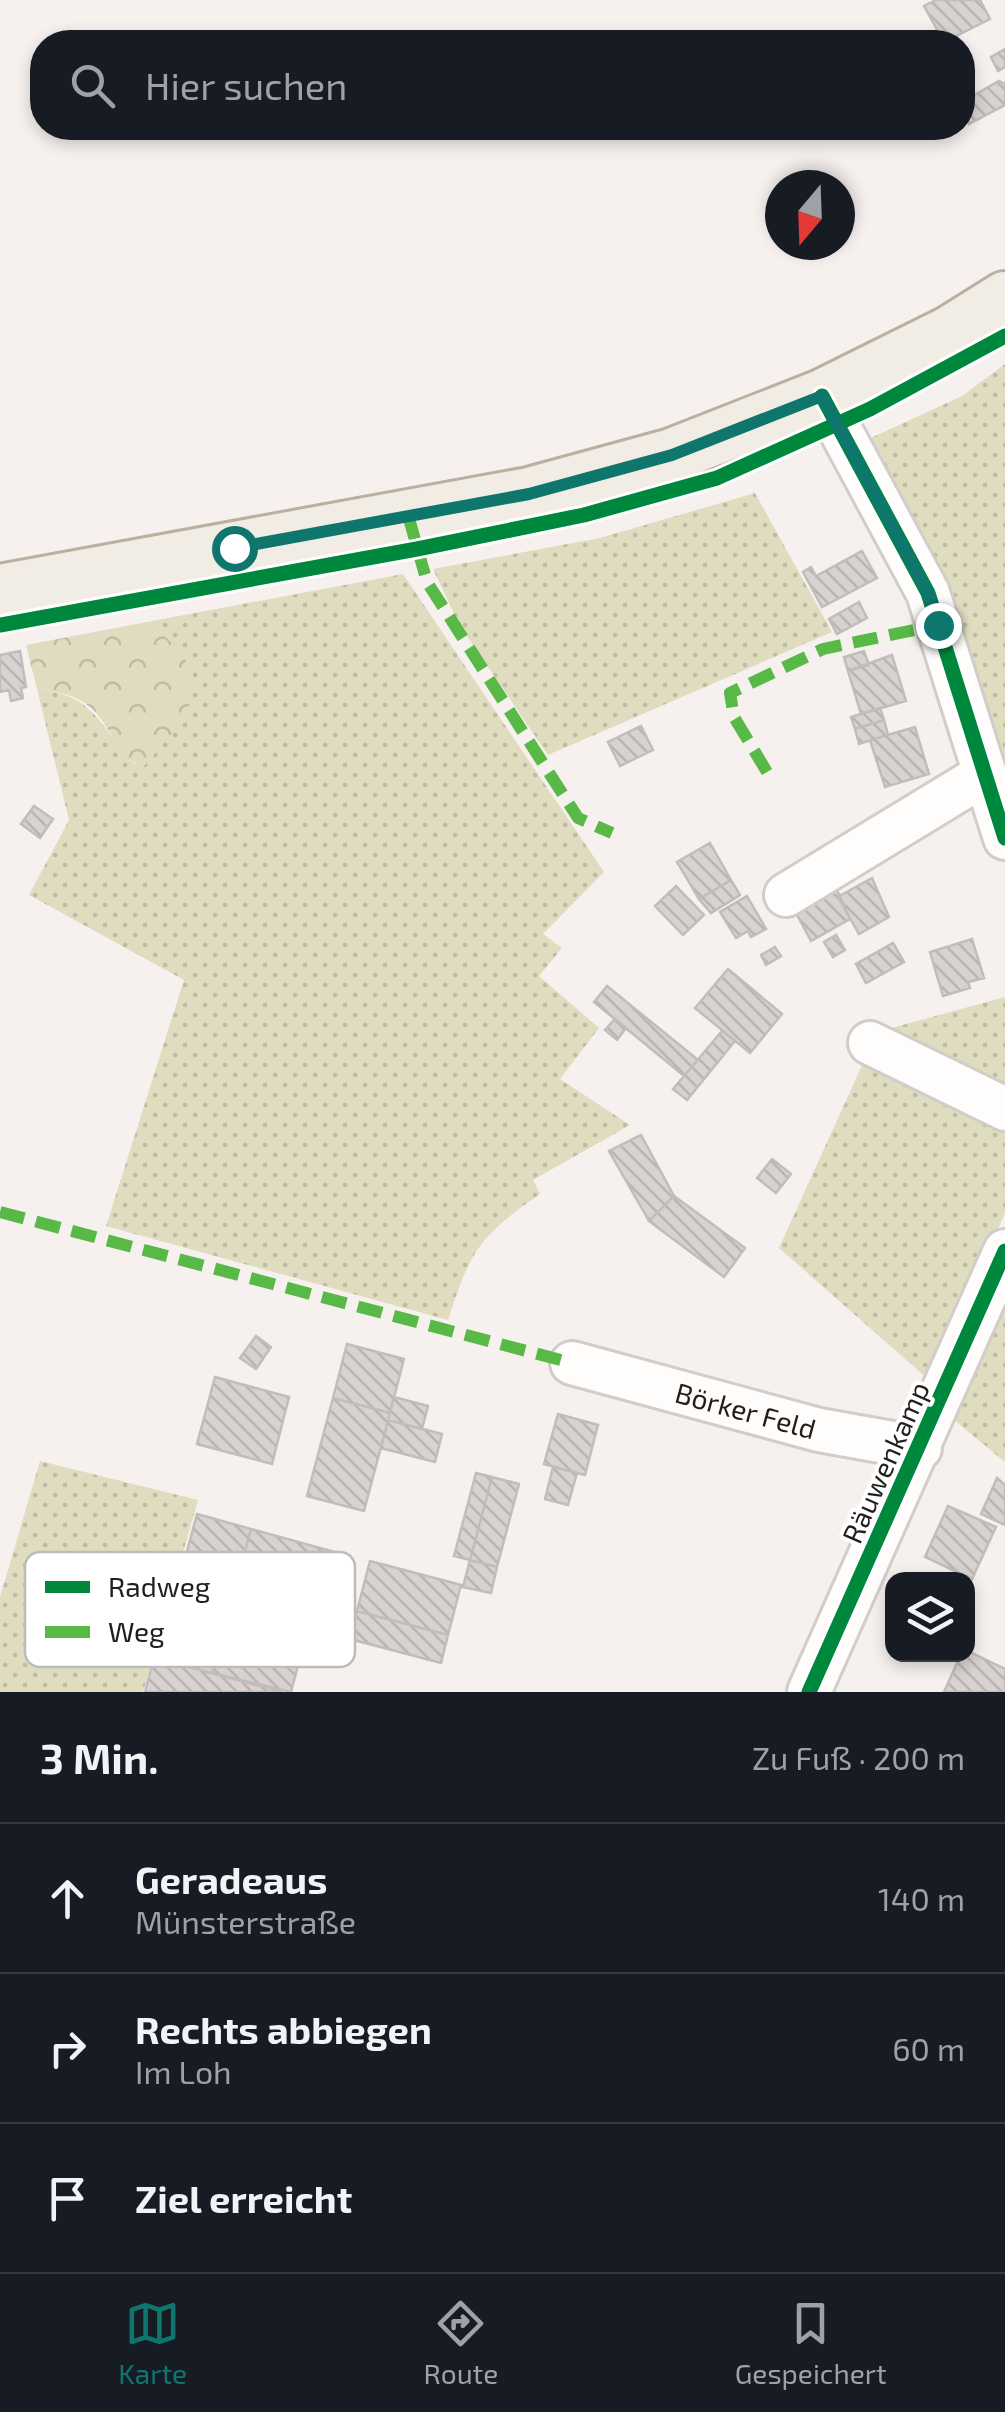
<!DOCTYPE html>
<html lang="de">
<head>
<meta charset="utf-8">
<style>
	:root { --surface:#171b24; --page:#242831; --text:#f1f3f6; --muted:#9ea1a6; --line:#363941; --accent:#0f766e }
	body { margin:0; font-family:"Exo 2",sans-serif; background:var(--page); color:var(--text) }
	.controls { position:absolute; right:30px; bottom:30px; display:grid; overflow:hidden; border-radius:20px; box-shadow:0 5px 15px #0003 }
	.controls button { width:90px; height:90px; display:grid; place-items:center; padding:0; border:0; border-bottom:2px solid var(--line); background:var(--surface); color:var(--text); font:50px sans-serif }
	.compass { position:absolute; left:765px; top:170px; width:90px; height:90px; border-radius:50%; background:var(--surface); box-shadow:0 5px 15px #0003; rotate:199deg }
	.stop { position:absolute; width:30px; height:30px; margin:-22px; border:8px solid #0f766e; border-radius:50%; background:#fff }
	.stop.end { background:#0f766e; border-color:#fff; box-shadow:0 2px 10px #0008 }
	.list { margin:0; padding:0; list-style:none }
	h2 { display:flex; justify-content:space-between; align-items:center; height:130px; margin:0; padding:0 40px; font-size:42px }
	h2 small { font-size:32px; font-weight:400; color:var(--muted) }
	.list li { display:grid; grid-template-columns:65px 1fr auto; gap:30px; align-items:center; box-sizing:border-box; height:150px; padding:0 40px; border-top:2px solid var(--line) }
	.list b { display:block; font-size:38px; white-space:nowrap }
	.list p { margin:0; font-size:32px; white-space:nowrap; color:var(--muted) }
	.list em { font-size:32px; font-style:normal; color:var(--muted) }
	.icon { flex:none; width:55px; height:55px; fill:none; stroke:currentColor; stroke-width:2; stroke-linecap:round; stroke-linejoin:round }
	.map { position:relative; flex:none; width:1005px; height:1692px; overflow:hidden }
	.search { position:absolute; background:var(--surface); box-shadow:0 5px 15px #0003; left:30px; right:30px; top:30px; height:110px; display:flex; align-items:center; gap:25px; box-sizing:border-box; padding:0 35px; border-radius:40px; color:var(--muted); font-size:38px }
	.sheet { height:580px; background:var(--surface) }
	nav { display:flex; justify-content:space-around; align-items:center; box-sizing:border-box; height:140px; border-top:2px solid var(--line); background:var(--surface); font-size:28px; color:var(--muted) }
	nav a { display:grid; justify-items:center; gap:5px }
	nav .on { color:var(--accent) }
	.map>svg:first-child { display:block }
	.grass { fill:url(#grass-dots) }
	.forest { fill:url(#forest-crowns) }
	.building { fill:url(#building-back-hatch); stroke:#c1bdbb; stroke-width:2.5 }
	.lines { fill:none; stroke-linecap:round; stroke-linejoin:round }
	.minor-casing { stroke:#d0cdca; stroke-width:48 }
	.major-casing { stroke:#bbb0a0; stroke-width:58 }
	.minor { stroke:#fefdfc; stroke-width:42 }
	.major { stroke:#f1ece4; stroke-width:52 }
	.quiet { stroke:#58b947; stroke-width:12; stroke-dasharray:25 12; stroke-linecap:butt }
	.cycleway-casing { stroke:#fff; stroke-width:21 }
	.cycleway { stroke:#00873e; stroke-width:15 }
	.route { stroke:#0f766e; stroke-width:12 }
	.labels { text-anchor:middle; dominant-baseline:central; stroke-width:8; stroke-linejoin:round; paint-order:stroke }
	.street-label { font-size:28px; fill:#221e1c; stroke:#fff }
	.key { fill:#fff; stroke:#bdbcbb; stroke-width:2.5 }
	.key-label { font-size:28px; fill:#221e1c }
</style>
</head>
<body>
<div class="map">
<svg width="1005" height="1692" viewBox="0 0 1005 1692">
	<defs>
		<pattern id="grass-dots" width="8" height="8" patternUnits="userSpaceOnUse" patternTransform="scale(2.5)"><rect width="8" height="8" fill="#e0dcbf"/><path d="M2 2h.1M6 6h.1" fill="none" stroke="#c0bca4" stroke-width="1.8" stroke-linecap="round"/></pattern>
		<pattern id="forest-crowns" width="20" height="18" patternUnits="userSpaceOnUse" patternTransform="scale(2.5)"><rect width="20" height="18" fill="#e0dcbf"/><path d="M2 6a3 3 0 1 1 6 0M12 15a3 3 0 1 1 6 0" fill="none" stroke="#c0bca4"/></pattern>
		<pattern id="building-back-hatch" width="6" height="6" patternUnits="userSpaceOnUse" patternTransform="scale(2.5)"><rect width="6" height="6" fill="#d8d3d1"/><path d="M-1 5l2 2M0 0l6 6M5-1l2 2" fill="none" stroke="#b9b5b3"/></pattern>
	</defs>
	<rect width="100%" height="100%" fill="#f6f1ee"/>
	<path class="grass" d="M1005,364V792L965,635L871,438L962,396Z
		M755,493L832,632L548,755L460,626L433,569L600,538Z
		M403,574L604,872L543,934L562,948L539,976L599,1028L560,1079L630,1125L533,1180L540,1194C479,1237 471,1249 448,1320L106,1226L184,980L29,895L69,820L37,689C96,695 99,727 135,764C187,705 227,683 147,622Z
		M1005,997V1097L873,1033Z
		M869,1050L1005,1119V1213L929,1380L779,1248Z
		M1005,1284V1462L948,1415Z
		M40,1461L198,1500L143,1692H0V1597Z"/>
	<path class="forest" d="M147,622C222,678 196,706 144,766C118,761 110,723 90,707C76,695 55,691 37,689L26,645Z"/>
	<path class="building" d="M936,0H980L990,19L944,42L924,6Z
		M962,46L973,65L962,70Z
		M1005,49V67L998,71L991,57Z
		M999,81L1005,84V105L969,124L962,102Z
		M862,551L877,578L822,607L803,572L811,567L816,576Z
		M859,602L867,618L837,634L829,619Z
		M20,651L26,687L21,688L23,698L11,701L9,690L0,692V655Z
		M864,651L869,665L848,671L844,657Z
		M892,655L906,701L861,714L848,671Z
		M880,708L884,720L855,729L851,717Z
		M884,720L888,735L859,744L855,729Z
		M641,726L653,750L620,766L608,742Z
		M915,727L929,774L885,787L870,740Z
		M34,806L53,819L40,838L21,824Z
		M710,843L731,880L699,899L677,862Z
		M872,878L889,917L859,934L838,897Z
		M731,880L740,895L711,913L699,899Z
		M676,886L704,915L683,935L655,906Z
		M836,888L850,919L811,941L795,911Z
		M747,896L766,929L751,937L748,931L736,938L720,912Z
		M836,935L845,950L833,957L824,942Z
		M972,939L984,978L968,982L970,988L943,996L930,952Z
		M893,943L904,962L866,983L856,964Z
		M775,947L781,956L766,965L761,955Z
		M728,969L782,1014L750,1053L695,1008Z
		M607,986L698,1060L684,1076L594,1002Z
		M615,1019L626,1028L617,1040L605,1030Z
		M722,1031L735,1041L687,1100L673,1089Z
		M641,1135L674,1196L649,1221L609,1151Z
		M772,1159L791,1174L776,1193L757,1178Z
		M674,1196L745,1248L724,1277L649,1221Z
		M256,1336L271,1347L256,1369L240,1358Z
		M347,1344L404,1359L390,1413L333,1398Z
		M215,1377L289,1397L272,1464L197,1444Z
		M394,1397L428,1406L422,1429L388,1420Z
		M333,1398L390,1413L364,1511L307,1496Z
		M558,1414L598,1425L585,1475L544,1464Z
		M388,1420L442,1434L435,1462L381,1448Z
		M553,1467L577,1473L568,1505L545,1499Z
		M476,1473L492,1477L470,1560L454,1556Z
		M492,1477L519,1484L497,1567L470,1560Z
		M997,1478L1005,1485V1525L981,1514Z
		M948,1506L996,1527L972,1579L925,1557Z
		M197,1514L251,1529L212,1673L158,1659Z
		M251,1529L338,1553L331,1582L321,1579L291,1692L212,1673Z
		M470,1560L497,1567L491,1593L463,1587Z
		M370,1561L461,1585L448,1635L357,1611Z
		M357,1611L448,1635L441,1663L350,1639Z
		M968,1651L1005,1669V1692H944L961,1654Z
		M154,1658L158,1659L282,1692H145Z"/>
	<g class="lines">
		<g class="minor-casing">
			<g id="minor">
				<path d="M822,396L928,593L1005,838"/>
				<path d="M786,895L985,774"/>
				<path d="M870,1043L1005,1109"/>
				<path id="s1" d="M572,1363L819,1430L920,1448"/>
				<path d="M809,1692L1005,1251"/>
			</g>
		</g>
		<g class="major-casing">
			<path id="major" d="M0,591L529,494L672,455L822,396L949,333L1005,298"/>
		</g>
		<use href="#minor" class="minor"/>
		<use href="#major" class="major"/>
		<path class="quiet" d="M408,515L427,582L578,818L612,833
			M767,772L734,717L730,693L823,649L938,625
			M0,1212L572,1363"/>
		<g class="cycleway-casing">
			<path id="cycleway" d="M822,396L928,593L1005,838
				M0,625L417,549L584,515L717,478L870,409L1005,336
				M809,1692L1005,1251"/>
		</g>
		<use href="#cycleway" class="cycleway"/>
	</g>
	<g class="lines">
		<path class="route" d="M234,548L529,494L672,455L822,396L928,593L938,625"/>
	</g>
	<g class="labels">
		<g class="street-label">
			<text stroke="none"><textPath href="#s1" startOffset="180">Börker Feld</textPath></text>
			<text transform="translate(885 1462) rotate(-66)">Räuwenkamp</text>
		</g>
	</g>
	<rect x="25" y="1552" width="330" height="115" rx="15" class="key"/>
	<rect x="45" y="1581" width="45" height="12" fill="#00873e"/>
	<rect x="45" y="1626" width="45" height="12" fill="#58b947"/>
	<g class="key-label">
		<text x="108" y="1597">Radweg</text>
		<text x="108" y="1642">Weg</text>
	</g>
</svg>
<div class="controls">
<button><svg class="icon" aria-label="layers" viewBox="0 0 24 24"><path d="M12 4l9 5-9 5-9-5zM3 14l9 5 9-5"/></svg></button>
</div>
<svg class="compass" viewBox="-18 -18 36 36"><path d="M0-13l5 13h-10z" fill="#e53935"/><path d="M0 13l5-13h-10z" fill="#9ea1a6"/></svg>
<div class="stop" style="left:234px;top:548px"></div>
<div class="stop end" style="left:938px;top:625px"></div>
<div class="search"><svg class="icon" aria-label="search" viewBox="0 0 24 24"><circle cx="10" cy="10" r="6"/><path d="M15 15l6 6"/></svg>Hier suchen</div>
</div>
<section class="sheet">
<h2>3 Min.<small>Zu Fuß · 200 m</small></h2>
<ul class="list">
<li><svg class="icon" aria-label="ahead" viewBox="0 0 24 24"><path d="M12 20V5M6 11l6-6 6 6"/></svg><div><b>Geradeaus</b><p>Münsterstraße</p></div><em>140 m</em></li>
<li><svg class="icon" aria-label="right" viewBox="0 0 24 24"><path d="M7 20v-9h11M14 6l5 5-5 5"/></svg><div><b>Rechts abbiegen</b><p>Im Loh</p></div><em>60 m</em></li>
<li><svg class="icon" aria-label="arrive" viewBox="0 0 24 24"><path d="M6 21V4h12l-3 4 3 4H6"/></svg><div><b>Ziel erreicht</b></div></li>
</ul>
</section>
<nav>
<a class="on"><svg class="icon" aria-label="map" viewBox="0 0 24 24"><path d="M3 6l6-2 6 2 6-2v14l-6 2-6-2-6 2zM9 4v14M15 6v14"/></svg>Karte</a>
<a><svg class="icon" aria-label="directions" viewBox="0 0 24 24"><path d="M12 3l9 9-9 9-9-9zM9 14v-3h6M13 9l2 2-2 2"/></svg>Route</a>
<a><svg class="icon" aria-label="saved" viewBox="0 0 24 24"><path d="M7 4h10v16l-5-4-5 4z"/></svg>Gespeichert</a>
</nav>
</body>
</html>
